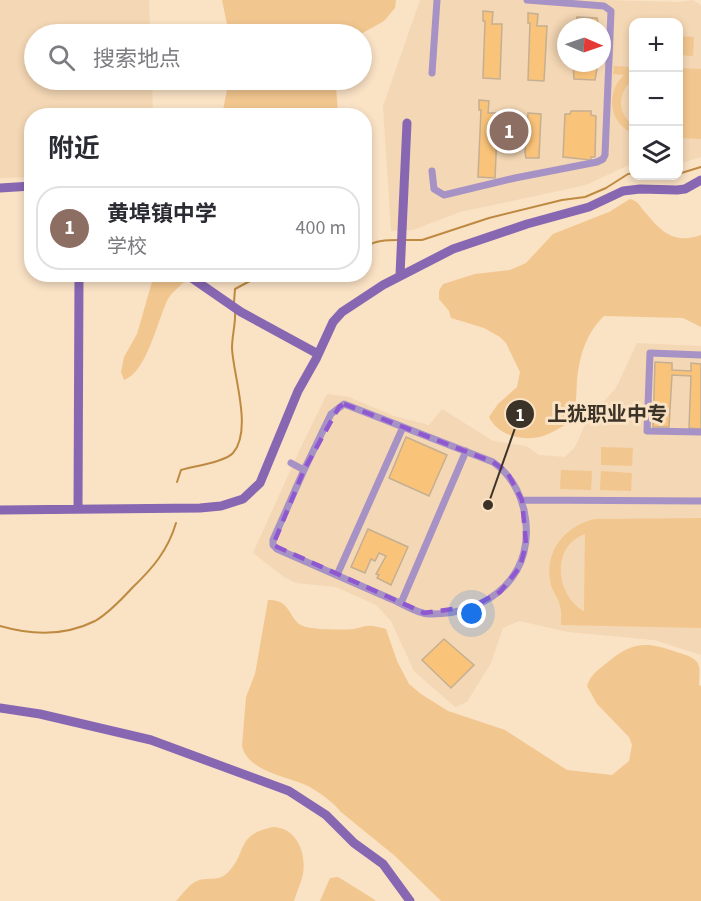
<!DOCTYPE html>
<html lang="zh">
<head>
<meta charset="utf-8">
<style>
	:root { --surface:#fff; --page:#f7f7f7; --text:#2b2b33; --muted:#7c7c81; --line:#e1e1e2; --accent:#7c3aed }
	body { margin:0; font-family:"Source Sans 3","Noto Sans SC",sans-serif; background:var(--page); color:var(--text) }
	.controls { position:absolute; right:18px; top:18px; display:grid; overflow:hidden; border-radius:12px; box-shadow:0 3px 9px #0003 }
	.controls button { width:54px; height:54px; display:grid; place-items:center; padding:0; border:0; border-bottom:2px solid var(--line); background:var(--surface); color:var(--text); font:30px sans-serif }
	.compass { position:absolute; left:557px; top:18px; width:54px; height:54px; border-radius:50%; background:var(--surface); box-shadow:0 3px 9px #0003; rotate:92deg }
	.you { position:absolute; left:472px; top:614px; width:21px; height:21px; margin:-15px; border:4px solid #fff; border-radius:50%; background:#1a73e8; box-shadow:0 0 0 9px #1a73e833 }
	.badge { display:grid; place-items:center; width:39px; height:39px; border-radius:50%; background:var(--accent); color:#fff; font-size:20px; font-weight:700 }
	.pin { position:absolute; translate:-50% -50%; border:3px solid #fff; box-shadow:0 2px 6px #0006 }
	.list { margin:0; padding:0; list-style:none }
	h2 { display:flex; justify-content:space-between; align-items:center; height:78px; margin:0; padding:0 24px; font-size:26px }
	h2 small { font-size:20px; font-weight:400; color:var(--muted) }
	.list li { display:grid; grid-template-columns:39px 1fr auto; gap:18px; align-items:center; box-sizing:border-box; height:84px; margin:0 12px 12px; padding:0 12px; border:2px solid var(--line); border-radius:24px }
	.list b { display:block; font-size:22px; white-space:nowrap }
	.list p { margin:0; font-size:20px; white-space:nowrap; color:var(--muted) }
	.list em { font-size:20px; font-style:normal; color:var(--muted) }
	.icon { flex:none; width:33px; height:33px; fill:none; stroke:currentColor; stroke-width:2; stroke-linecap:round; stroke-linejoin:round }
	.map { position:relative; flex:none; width:701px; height:901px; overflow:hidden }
	.search { position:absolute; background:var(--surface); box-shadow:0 3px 9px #0003; left:24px; top:24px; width:348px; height:66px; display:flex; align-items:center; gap:15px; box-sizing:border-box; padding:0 21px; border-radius:33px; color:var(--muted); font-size:22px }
	.panel { position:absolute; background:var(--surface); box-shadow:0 3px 9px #0003; left:24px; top:108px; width:348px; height:174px; border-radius:24px }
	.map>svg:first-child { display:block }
	.built { fill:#f4d7b4; fill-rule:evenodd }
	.green { fill:#f2c68f; fill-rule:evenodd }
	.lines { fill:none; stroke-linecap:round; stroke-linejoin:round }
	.stream { stroke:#be8a41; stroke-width:2 }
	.building { fill:#fac37a; stroke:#c5af92; stroke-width:1.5 }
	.street { stroke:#a692c5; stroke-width:7 }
	.secondary { stroke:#8767b2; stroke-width:9 }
	.marked { fill:none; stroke:#8f58d0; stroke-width:4.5; stroke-dasharray:12 8; stroke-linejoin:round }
	.leader { fill:none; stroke:#3c3328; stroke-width:2 }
	.callout-dot { fill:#3c3328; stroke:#fae2c5; stroke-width:2 }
	.mark-label { font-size:18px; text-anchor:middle; font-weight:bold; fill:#fff }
	.callout-label { font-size:20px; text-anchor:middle; font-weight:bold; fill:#3c3328; stroke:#fae2c5; stroke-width:6; stroke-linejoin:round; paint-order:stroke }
</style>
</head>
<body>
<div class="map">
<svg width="701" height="901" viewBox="0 0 701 901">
	<rect width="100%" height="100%" fill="#fae2c5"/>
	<path class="built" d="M0,0H149L150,34H34V80H152L153,115L32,116L31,177L0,178Z
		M420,0H604L679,2L693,0L701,5V157L679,164L678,22H634L633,163L586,185L460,212L413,230L391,231L383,106ZM566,27H602V63H566Z
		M637,343L701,346V655L654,640L568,632L519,621L503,628L491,663L467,702L455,707L414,671L391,621L376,605L336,587L296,583L284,577L253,553L301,447L327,394L349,397L394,416L429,425L442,409L493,441L526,446L539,455L565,457L575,447L587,420L616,388Z"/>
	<path class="green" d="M222,0H396L395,8L384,21L361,34H229Z
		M679,36L694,37L693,56L679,55Z
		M614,66L633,67V80C617,92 617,113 633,125V134C609,123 605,93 624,75L613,74Z
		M679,68L701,69V139L679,138Z
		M229,80H337C335,92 338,103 338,115H222Z
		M630,199C638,201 639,205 644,211C661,231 673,245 701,235V327L683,318L604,316C586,333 579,357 577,381C576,396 577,410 569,423C561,427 552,433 543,436C524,442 498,436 489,417L498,404L517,387L520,372L506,343L500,337L484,328L451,318L449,311L439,299V291L443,284L475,274L510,270L526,263L553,234L609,212Z
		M154,275H190C184,284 174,289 168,299C157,321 147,372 124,380L121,372L124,357L137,334Z
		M601,447L633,448L632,466L601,465Z
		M561,470L592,471L591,490L560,489Z
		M601,471L632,473L631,491L600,490Z
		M701,518V628L561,625C561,619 562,611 560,606C559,599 553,592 551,585C543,553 564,526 595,519ZM585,534L584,610L583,611C555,594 551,546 585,534Z
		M268,600C292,599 288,620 303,626C313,630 343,630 354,629C359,628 363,626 368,626C374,625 380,628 386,629L397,661L409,684L421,694L448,711L505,730L567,770L612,775L629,761L632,745L629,737L597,704L587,686C591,674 598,670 608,662C633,641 647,642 676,652C683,654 692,656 697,662C701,668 699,677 699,685L701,686V901H441L395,856L341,812C333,802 319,792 308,786C287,776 248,772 242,746L246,697L255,674Z
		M273,827C298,827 308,857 302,878C300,886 296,893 294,901H176C182,895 189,884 197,881C205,877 218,881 225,875C249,855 233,835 273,827Z
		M338,877L372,898L376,901H320L330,878Z"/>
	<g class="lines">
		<path class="stream" d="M678,174L701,167
			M405,240H422L489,218L562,200L585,197L606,188L628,174L634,173
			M364,248C374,240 388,240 400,240
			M234,302L235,289L250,281L288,274
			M177,482L181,470C194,466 225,462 233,453C253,430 233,375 232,348C232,335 236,323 235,311
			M0,626C31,635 65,636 95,621C109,613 122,599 133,587C153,568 168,550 176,523"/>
	</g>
	<path class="building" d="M483,11L493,12L492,24H502L500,79L483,78L485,21H483Z
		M528,13L538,14L537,26H547L544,81L528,80L530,23H528Z
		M577,17L597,18L599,27H575Z
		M573,63H598L595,80L574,79Z
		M479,100L489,101L488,113H498L495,178L478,177L481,110H479Z
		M571,111H591V115L596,116L595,157H591V160L563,157L565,114H570Z
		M528,113L541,114L539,158H526L525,153Z
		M655,362L672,363V370L691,371V363L701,364V429L689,428L691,376L672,375L669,427H653Z
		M406,437L447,455L429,496L389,478Z
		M368,529L408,547L391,585L377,578L379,575L376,574L386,556L379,553L375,561L371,559L365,573L351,567Z
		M444,639L474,665L451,688L422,660Z"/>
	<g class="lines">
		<path class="street" d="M432,73L437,0
			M432,171L434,189L444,195L515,178L597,162L603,159L605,155L611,11L604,6L527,0
			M701,355L650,353L647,431L701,432
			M291,463L304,470L273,540V545L277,549C315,566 353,582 391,599C402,603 417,614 429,614C490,615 538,574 524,510C519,489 510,474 493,462L344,404L331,414L304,470
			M522,500L701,501
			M337,575L403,427
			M401,603L466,451"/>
		<path class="secondary" d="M0,188L32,186
			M186,274L241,312L318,354
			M400,275L407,123
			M78,509L79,274
			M0,510L200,508L221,506L243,499L260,483L298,391L316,359L333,322L342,312L383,285L453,249L527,224L589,207L623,191L640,189L677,190L685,189L701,180
			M0,708L40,714L151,740L289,791L326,815L354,843L383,864L410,901"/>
	</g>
	<path class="marked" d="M344,404L493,462L507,472L522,500L526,544L520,567L500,592L474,606L424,613L273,545L304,470L339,407Z"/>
	<path class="leader" d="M488 505L520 414"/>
	<g class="callout-dot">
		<circle cx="488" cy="505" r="6"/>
		<circle cx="520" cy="414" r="15"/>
	</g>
	<g class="mark-label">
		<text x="520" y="421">1</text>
	</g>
	<g class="callout-label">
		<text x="607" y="421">上犹职业中专</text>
	</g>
</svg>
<div class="controls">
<button>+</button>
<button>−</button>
<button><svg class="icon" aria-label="layers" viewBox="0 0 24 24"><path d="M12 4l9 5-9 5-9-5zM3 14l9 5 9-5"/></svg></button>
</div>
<svg class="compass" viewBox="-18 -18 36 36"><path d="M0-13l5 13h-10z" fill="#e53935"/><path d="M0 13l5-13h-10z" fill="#7c7c81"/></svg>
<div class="you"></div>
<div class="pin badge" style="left:509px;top:131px;background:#8d6e63">1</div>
<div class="search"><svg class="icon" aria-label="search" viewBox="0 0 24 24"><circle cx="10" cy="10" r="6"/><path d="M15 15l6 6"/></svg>搜索地点</div>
<section class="panel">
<h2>附近<small></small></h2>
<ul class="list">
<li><span class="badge" style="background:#8d6e63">1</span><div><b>黄埠镇中学</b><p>学校</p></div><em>400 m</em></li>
</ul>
</section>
</div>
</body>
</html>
